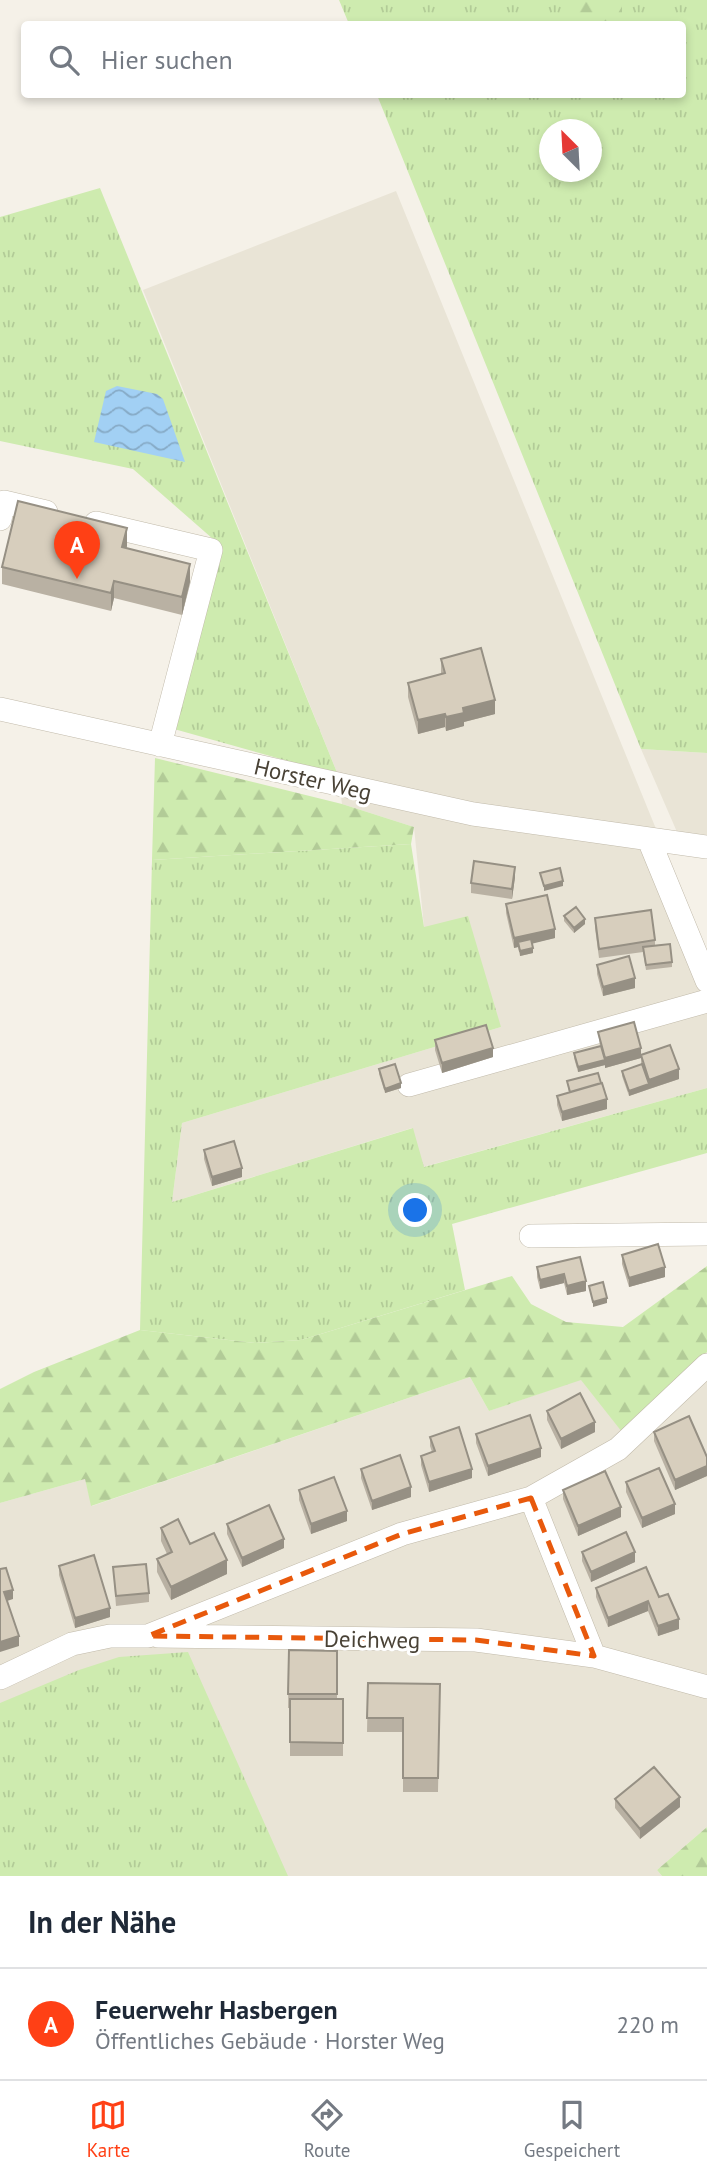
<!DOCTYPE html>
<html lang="de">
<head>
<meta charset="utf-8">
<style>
	:root { --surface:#fff; --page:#f6f6f7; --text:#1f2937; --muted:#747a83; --line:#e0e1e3; --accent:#ff4015 }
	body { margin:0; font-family:"PT Sans",sans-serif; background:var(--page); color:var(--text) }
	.compass { position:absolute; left:539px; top:119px; width:63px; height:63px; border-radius:50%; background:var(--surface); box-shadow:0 4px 10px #0003; rotate:336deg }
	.you { position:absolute; left:416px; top:1211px; width:24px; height:24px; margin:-18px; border:5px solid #fff; border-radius:50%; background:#1a73e8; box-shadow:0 0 0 10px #1a73e833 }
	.badge { display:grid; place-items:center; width:46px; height:46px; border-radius:50%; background:var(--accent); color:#fff; font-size:23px; font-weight:700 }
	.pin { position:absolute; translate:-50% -58px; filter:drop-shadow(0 2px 4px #0008) }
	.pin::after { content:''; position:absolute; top:37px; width:24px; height:21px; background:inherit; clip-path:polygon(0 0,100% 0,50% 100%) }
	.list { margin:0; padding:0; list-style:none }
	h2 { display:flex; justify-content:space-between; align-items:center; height:91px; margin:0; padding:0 28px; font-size:30px }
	h2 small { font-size:23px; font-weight:400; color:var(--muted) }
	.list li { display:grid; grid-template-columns:46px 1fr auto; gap:21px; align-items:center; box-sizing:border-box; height:112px; padding:0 28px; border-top:2px solid var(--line) }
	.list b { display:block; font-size:26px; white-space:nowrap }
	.list p { margin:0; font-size:23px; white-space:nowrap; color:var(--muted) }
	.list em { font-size:23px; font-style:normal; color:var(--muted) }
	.icon { flex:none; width:38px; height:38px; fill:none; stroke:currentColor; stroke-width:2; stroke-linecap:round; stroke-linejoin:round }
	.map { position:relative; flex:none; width:707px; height:1876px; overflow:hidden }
	.search { position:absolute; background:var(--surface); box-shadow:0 4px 10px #0003; left:21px; right:21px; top:21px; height:77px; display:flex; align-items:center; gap:18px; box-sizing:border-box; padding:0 24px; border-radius:7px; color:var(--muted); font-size:26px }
	.sheet { height:203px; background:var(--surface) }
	nav { display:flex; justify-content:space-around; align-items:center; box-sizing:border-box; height:98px; border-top:2px solid var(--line); background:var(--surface); font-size:19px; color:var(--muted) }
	nav a { display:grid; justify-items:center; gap:4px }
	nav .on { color:var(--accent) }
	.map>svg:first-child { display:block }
	.residential { fill:#e9e4d6 }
	.grass { fill:url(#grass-tufts); fill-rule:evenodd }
	.forest { fill:url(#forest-firs) }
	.water { fill:url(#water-waves) }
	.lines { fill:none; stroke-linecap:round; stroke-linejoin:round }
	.minor-casing { stroke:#c1baaa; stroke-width:24 }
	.minor { stroke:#fff; stroke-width:23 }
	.wall { fill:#b9b1a3 }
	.shaded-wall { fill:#969084 }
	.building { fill:#d7cebd; stroke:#969084; stroke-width:2 }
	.marked { fill:none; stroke:#e8590c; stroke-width:5; stroke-dasharray:14 9; stroke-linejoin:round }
	.labels { text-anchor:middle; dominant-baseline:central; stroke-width:6; stroke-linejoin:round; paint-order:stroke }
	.street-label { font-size:23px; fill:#494236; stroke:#fff }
</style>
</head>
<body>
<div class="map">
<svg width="707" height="1876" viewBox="0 0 707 1876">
	<defs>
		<pattern id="grass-tufts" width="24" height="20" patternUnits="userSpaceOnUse" patternTransform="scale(1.75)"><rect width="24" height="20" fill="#ceebaf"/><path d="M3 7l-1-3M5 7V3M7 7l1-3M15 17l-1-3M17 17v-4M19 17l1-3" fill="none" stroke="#b2cb97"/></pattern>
		<pattern id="forest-firs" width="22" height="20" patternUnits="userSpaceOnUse" patternTransform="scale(1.75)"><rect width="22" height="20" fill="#ceebaf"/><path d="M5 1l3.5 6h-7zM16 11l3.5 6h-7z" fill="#b2cb97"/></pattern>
		<pattern id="water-waves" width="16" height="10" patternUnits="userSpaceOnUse" patternTransform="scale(1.75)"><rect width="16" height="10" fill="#a2d0f4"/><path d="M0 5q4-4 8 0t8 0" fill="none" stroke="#86aac6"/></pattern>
	</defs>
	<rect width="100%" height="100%" fill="#f5f1e8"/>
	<path class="residential" d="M396,191L707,954V1088L423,1167L412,1128L172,1202L182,1123L501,1027L424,927L414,827L342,804L338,775L143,290Z
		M641,749L707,753V835L677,832Z
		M707,1352V1827L657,1870L662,1876H0V1503L85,1479L92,1506L470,1377L489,1411L581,1379L622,1431Z"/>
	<path class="grass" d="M339,0H707V753L641,749L377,95L682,94V24H349ZM550,130H592V172H550Z
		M100,188L338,775L174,729L221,546L133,469L0,441V217Z
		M411,844L424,927L468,916L501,1027L182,1123L172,1202L413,1128L424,1167L707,1088V1153L452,1224L465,1290L301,1340L255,1343L140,1330L152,860Z
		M188,1652L288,1876H0V1703L79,1670L119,1657Z"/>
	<path class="forest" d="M573,0H622V24H569Z
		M155,758L342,804L414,827L411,844L152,860Z
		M707,1266V1352L622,1432L581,1380L489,1411L470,1377L91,1506L85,1479L0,1503V1389L34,1372L140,1330L255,1343L301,1340L512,1276L531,1304L566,1322L623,1327Z
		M707,1827V1876H662L657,1870Z"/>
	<path class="water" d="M117,386L157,394L163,399L185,462L94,442L106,391Z"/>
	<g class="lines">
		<g class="minor-casing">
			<path id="minor" d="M0,519L4,502L46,512
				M96,523L211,550L160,745
				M0,709L473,814L707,847
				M649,840L707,981
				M409,1085L707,1001
				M531,1236L707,1234
				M531,1498L618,1449L707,1365
				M158,1636L476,1640L594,1656
				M0,1678L72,1644L110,1636H148L402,1534L531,1498L594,1656L707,1687"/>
		</g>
		<use href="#minor" class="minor"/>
	</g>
	<path class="wall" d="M127,546L126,548L190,582L182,615L114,598L111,611L2,584V567Z
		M441,659L495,714L464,722V726L446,731L445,727L418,734L408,697V683L441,674Z
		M515,877L512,899L471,893V883Z
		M506,904L555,938L532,943L533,953L520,956L518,947L514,948L506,913Z
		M564,916L585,924L574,933L564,921Z
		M595,918L655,940V945L672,962V967L646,970L643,952L599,958L595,928Z
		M597,965L635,988L603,996L597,974Z
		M598,1032L641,1058L605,1068V1065L578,1072L574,1058V1053L600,1046Z
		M435,1040L493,1057L442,1073L435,1050Z
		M641,1055L679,1079L629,1096L622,1076V1071L641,1065Z
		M379,1069L401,1088L385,1093L379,1074Z
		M567,1081L607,1109L562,1121L557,1105V1096L569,1093Z
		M204,1150L242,1177L212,1186L204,1159Z
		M622,1255L665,1277L629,1287L622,1264Z
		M580,1257L586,1291L567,1295L564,1283L540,1289L537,1277V1267Z
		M547,1411L595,1432L561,1449L547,1420Z
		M654,1432L707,1457V1476L675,1490L654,1441Z
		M476,1434L541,1457L488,1476L476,1443Z
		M430,1437L472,1478L429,1492L421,1465V1456L432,1452L430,1446Z
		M361,1469L411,1497L372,1510L361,1478Z
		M626,1482L675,1514L642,1528L626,1492Z
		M299,1490L347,1521L311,1534L299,1500Z
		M563,1490L621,1517L578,1536L563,1499Z
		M227,1524L284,1548L242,1567L227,1534Z
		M161,1528L190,1544L227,1574L171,1600L157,1572V1559L167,1554L161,1541Z
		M582,1552L635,1562L591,1582L582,1561Z
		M59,1566L110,1617L75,1628L59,1575Z
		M113,1567L149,1593V1602L116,1606Z
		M596,1588L659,1597L679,1629L658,1636L648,1611L608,1627L596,1597Z
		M289,1650L337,1651V1699H343V1756H290V1708H288Z
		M368,1683L440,1684L438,1792H403V1732H367Z
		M615,1799L680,1807L640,1839L615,1808Z"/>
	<path class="shaded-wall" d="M127,528V546L122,565V547Z
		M190,564V582L182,615V597Z
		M114,581V598L111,611V593Z
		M495,700V714L464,722V726L446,731V717L463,708Z
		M445,714V727L418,734V720Z
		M515,867V877L512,899V889Z
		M563,881V886L544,891V886Z
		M585,919V924L574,933V928Z
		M555,929V938L519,947L518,942V947L514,948V938Z
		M533,948V953L520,956V951Z
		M635,978V988L603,996V987Z
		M493,1048V1057L442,1073V1063Z
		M641,1048V1058L605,1068V1058Z
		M605,1060V1065L578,1072V1067Z
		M679,1069V1079L649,1089V1080Z
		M401,1083V1088L385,1093V1089Z
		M649,1084V1089L629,1096V1091Z
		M607,1099V1109L562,1121V1112Z
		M242,1168V1177L212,1186V1177Z
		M665,1267V1277L629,1287V1278Z
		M564,1274V1283L540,1289V1280Z
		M586,1281V1291L567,1295V1286Z
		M607,1298V1303L593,1307V1302Z
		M595,1422V1432L561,1449V1439Z
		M541,1448V1457L488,1476V1466Z
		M707,1466V1476L675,1490V1480Z
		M472,1469V1478L429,1492V1482Z
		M411,1487V1497L372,1510V1501Z
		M675,1504V1514L642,1528V1518Z
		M621,1507V1517L578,1536V1526Z
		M347,1511V1521L311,1534V1524Z
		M284,1539V1548L242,1567V1558Z
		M635,1552V1562L591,1582V1572Z
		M227,1560V1574L171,1600V1587Z
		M13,1590V1599L4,1602V1592Z
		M648,1601V1611L608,1627V1618Z
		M110,1608V1617L75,1628V1618Z
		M679,1619V1629L658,1636V1626Z
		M19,1636V1646L0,1652V1642Z
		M680,1797V1807L640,1839V1829Z"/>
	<path class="building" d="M18,501L127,528L122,547L190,564L182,597L114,581L111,593L2,567Z
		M481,648L495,700L463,708L464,713L446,717L445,714L418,720L408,683L445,673L441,659Z
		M474,861L515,867L512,889L471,883Z
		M560,868L563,881L544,886L540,873Z
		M547,895L555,929L514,938L506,904Z
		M576,907L585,919L574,928L564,916Z
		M651,910L655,940L599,949L595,918Z
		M531,939L533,948L520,951L518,942Z
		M670,944L672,962L646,965L643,947Z
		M629,956L635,978L603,987L597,965Z
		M634,1022L641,1048L605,1058L598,1032Z
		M486,1025L493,1048L442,1063L435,1040Z
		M670,1045L679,1069L649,1080L641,1055Z
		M601,1046L605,1060L578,1067L574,1053Z
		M395,1064L401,1083L385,1089L379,1069Z
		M642,1064L649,1084L629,1091L622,1071Z
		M598,1073L601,1083L570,1092L567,1081Z
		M602,1083L607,1099L562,1112L557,1096Z
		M234,1141L242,1168L212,1177L204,1150Z
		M658,1244L665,1267L629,1278L622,1255Z
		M580,1257L586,1281L567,1286L564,1274L540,1280L537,1267Z
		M603,1282L607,1298L593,1302L589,1286Z
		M580,1393L595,1422L561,1439L547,1411Z
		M530,1415L541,1448L488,1466L476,1434Z
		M689,1416L707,1457V1466L675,1480L654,1432Z
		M459,1427L472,1469L429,1482L421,1456L435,1451L430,1437Z
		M400,1455L411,1487L372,1501L361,1469Z
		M659,1468L675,1504L642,1518L626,1482Z
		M605,1471L621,1507L578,1526L563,1490Z
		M334,1477L347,1511L311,1524L299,1490Z
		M269,1505L284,1539L242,1558L227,1524Z
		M178,1519L190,1544L214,1533L227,1560L171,1587L157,1559L172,1552L161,1528Z
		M626,1532L635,1552L591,1572L582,1552Z
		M94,1555L110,1608L75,1618L59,1566Z
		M146,1564L149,1593L116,1596L113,1567Z
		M646,1567L659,1597L668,1594L679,1619L658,1626L648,1601L608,1618L596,1588Z
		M6,1568L13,1590L4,1592L19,1636L0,1642V1569Z
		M289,1650L337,1651V1694H288Z
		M368,1683L440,1684L438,1778H403V1718H367Z
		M290,1699H343V1743L290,1742Z
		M654,1767L680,1797L640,1829L615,1799Z"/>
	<path class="marked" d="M531,1498L594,1656L476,1640L148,1636L402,1534Z"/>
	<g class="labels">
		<g class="street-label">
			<text transform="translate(313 779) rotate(13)">Horster Weg</text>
			<text transform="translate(372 1639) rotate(1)">Deichweg</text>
		</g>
	</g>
</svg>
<svg class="compass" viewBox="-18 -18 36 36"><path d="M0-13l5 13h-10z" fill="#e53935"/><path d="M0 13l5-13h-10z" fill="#747a83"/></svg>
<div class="you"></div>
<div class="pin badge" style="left:77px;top:579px">A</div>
<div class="search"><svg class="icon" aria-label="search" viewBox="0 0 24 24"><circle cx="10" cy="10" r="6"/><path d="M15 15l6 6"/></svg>Hier suchen</div>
</div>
<section class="sheet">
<h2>In der Nähe<small></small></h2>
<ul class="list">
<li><span class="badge">A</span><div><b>Feuerwehr Hasbergen</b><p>Öffentliches Gebäude · Horster Weg</p></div><em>220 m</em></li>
</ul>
</section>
<nav>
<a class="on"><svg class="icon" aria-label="map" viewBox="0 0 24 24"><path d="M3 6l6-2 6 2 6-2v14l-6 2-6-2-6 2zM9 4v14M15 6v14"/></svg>Karte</a>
<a><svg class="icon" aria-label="directions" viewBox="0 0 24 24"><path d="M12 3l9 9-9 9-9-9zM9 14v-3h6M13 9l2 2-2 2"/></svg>Route</a>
<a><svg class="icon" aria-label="saved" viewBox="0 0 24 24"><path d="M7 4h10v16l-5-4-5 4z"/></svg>Gespeichert</a>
</nav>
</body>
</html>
